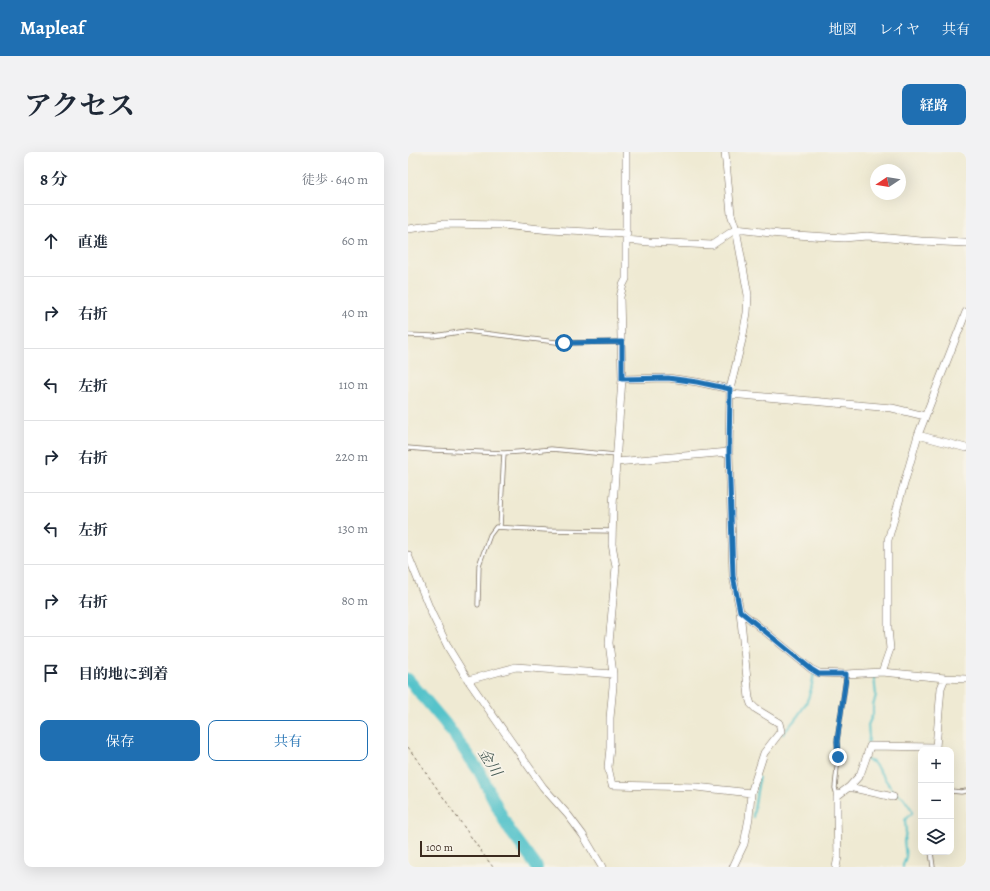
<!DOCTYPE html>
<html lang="ja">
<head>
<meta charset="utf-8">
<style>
	:root { --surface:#fff; --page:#f2f2f3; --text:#1f2937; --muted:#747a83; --line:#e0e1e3; --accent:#1f6fb2 }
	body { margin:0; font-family:Alegreya,"Noto Serif JP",serif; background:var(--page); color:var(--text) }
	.controls { position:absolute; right:12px; bottom:12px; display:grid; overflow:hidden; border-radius:8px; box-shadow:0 4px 16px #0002 }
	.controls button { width:36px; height:36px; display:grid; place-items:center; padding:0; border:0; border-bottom:1px solid var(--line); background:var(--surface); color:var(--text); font:20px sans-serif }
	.compass { position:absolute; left:462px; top:12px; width:36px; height:36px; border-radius:50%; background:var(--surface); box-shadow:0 4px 16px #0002; rotate:258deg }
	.scale { position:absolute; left:12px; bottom:10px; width:100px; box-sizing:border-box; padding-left:4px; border:2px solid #3b2a1e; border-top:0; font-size:11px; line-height:14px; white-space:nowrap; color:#3b2a1e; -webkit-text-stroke:3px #f7f3e8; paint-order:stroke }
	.stop { position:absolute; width:12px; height:12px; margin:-9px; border:3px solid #1f6fb2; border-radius:50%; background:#fff }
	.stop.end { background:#1f6fb2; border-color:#fff; box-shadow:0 1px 4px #0008 }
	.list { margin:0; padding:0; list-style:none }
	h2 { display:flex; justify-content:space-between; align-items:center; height:52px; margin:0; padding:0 16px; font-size:17px }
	h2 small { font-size:13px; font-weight:400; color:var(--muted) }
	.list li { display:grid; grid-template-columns:26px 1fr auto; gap:12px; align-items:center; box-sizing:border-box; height:72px; padding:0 16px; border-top:1px solid var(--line) }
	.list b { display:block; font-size:15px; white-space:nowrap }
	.list em { font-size:13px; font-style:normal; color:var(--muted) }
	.actions { display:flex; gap:8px; padding:12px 16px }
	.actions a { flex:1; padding:9px 0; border:1px solid var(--accent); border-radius:8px; text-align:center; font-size:14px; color:var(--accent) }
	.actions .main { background:var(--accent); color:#fff }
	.icon { flex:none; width:22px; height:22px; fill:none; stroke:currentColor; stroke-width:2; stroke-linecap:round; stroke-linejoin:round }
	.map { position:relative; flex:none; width:558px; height:715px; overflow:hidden; border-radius:8px }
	header { display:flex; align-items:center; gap:24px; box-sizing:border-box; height:56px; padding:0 20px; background:var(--accent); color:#fff }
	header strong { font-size:19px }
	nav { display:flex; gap:22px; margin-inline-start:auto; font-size:14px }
	.intro { display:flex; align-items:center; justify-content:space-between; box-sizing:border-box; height:96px; padding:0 24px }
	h1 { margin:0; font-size:28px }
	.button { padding:10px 18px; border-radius:8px; background:var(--accent); color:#fff; font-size:14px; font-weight:700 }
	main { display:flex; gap:24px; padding:0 24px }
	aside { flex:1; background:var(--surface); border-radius:8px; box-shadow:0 4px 16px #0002 }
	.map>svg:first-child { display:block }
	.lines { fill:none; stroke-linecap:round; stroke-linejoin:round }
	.stream { stroke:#55c3ca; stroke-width:2 }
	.river { stroke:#55c3ca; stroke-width:12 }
	.service-casing { stroke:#7a6d5d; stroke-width:5 }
	.minor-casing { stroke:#7a6d5d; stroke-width:8 }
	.path { stroke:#7a6d5d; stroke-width:1; stroke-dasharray:3 3; stroke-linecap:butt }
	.service { stroke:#fff; stroke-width:3.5 }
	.minor { stroke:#fff; stroke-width:7 }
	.route { stroke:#1f6fb2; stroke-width:5 }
	.labels { text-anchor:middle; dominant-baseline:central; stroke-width:3.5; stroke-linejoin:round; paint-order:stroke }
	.water-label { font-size:15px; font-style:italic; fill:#435852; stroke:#f7f3e8 }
</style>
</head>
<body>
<header>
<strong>Mapleaf</strong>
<nav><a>地図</a><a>レイヤ</a><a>共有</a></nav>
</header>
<div class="intro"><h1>アクセス</h1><a class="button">経路</a></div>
<main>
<aside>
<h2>8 分<small>徒歩 · 640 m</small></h2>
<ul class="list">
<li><svg class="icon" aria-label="ahead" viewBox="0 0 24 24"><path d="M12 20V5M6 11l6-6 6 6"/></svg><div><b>直進</b></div><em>60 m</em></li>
<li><svg class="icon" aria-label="right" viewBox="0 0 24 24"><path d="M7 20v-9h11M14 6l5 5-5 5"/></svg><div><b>右折</b></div><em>40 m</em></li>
<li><svg class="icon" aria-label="left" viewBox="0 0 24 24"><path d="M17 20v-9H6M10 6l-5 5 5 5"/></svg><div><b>左折</b></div><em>110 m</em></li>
<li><svg class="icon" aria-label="right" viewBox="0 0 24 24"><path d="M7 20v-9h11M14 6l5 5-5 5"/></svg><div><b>右折</b></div><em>220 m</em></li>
<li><svg class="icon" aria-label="left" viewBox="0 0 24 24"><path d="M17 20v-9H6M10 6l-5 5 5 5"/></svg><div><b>左折</b></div><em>130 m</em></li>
<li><svg class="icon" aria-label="right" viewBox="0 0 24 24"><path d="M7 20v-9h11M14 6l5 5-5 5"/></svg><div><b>右折</b></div><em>80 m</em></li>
<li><svg class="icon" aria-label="arrive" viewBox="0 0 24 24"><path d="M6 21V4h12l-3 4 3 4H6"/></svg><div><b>目的地に到着</b></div></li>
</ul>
<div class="actions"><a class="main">保存</a><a>共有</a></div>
</aside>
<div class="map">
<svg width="558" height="715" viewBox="0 0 558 715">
	<rect width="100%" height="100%" fill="#f7f3e8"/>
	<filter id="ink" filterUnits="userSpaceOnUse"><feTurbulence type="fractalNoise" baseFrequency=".025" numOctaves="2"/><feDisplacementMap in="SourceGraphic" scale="8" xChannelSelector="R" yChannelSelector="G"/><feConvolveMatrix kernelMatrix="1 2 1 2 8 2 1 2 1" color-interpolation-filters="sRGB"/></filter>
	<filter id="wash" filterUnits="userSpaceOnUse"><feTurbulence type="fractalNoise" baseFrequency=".012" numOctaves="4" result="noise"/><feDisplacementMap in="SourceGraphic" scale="16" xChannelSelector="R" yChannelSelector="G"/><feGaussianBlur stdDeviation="0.9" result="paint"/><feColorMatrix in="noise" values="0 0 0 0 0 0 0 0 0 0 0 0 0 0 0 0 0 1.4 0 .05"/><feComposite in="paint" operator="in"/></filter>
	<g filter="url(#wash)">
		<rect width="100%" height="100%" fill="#efead3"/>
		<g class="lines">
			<path class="stream" d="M375,582C381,575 388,567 393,559C402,547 404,534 406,520
				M460,593L461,585L460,573L465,562V554L468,543L466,525
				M458,608L465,610L486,640L495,645L504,658V662L500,664L497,668L498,681L496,689L498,705L495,713V715
				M345,665L351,626"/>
			<path class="river" d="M0,527L37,571L71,619L100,676L129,715"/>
		</g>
	</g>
	<g filter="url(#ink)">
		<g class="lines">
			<g class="service-casing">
				<path id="service" d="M0,183L26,184L58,179L156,191L214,190
					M0,296L24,298L96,301L125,299L143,297L208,303
					M92,375L96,301
					M70,453L71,413L82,383L88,375L138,378L204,379
					M543,639L553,640L558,639
					M429,643L427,636L430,605L429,589L438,526V522
					M523,700L525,715"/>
			</g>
			<g class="minor-casing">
				<path id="minor" d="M218,0V127L215,133L212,145L214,227L205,353L204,392L208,415L201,491L205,522V534L202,566V596L200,615L204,633L288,635L343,641
					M317,0L323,62L328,77L340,143L339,161L334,188L322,237L321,300L325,424L332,459L341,546L343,552L348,557L371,571L373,579L356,601L343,641L341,666L336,692L325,715
					M0,77L36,72L94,73L142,78L219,82
					M218,88L241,90L304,93L328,77L372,82L436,86L459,84L513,89L558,91
					M214,227L260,226L289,230L322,237
					M322,242L484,256L517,264
					M510,283L558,296
					M208,310L321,300
					M0,403L23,460L41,497L60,528L135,635L160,663L175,683L194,715
					M332,459L403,517L411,521L438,522L474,520L537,526L558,527
					M474,520L482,497L480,476V388L510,283L558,160
					M60,528L108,515L205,522
					M441,635L452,623L457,609L462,594L528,595L533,536L537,526
					M428,715L430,705L429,662V644L441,635L485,645"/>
			</g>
			<path class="path" d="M0,595L75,702L85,715"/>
			<use href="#service" class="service"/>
			<use href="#minor" class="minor"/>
		</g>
	</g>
	<g class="lines" filter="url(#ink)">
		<path class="route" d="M156,191L214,190V227L260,226L289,230L322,237L321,300L325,424L332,459L403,517L411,522H438V526L429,589L430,605"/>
	</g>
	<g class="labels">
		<g class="water-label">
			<text transform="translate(82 610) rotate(58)">金川</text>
		</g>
	</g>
</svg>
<div class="controls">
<button>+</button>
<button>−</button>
<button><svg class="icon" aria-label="layers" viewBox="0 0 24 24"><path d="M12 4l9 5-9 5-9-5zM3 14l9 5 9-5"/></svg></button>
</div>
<svg class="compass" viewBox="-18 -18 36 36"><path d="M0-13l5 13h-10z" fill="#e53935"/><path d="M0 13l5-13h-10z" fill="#747a83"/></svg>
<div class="scale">100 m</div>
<div class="stop" style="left:156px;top:191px"></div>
<div class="stop end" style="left:430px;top:605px"></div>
</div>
</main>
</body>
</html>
